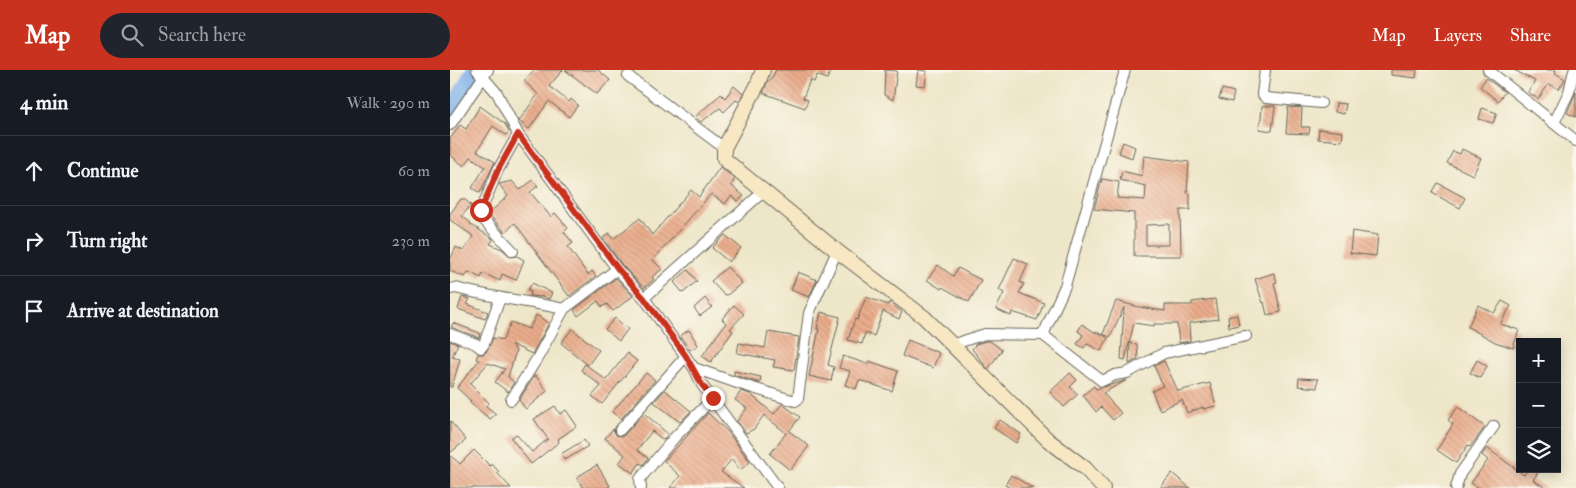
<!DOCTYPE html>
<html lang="en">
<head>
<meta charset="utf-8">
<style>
	:root { --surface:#171b24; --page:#20242c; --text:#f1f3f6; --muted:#9ea1a6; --line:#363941; --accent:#c8321e }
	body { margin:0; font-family:"IM FELL Double Pica",serif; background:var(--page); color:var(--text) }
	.controls { position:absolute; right:15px; bottom:15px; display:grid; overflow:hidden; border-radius:0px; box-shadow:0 2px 12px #0003 }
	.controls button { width:45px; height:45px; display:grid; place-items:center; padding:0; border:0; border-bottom:1px solid var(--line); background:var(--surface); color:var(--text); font:25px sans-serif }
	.stop { position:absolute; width:15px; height:15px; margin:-11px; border:4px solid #c8321e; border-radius:50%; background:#fff }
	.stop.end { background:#c8321e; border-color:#fff; box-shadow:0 1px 5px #0008 }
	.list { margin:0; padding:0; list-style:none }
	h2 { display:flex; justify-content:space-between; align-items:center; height:65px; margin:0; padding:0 20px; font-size:21px }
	h2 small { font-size:16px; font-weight:400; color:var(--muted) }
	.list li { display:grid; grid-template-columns:32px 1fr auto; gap:15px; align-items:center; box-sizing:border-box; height:70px; padding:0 20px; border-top:1px solid var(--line) }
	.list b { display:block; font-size:19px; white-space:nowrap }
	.list em { font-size:16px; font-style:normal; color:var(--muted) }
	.icon { flex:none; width:28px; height:28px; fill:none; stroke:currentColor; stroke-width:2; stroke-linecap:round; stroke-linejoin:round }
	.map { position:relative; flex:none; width:1126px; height:418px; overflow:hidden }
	header { display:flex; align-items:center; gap:30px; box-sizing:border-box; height:70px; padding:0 25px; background:var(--accent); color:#fff }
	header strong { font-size:24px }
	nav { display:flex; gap:28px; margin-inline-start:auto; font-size:18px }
	.search { width:350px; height:45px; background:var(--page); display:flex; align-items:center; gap:12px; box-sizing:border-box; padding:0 18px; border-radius:28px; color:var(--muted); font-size:19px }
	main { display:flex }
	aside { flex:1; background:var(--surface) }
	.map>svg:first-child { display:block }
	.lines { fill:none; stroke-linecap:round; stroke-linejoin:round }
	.river { stroke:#7caee8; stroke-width:18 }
	.building { fill:url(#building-back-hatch); fill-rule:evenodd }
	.street-casing { stroke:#666358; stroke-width:12 }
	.secondary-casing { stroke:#666358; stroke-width:16 }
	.street { stroke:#fff; stroke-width:10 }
	.secondary { stroke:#f7e8c3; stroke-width:14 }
	.route { stroke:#c8321e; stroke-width:6 }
</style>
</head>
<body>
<header>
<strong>Map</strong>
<div class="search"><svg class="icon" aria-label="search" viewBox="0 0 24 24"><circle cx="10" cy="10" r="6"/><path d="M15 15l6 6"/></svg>Search here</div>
<nav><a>Map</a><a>Layers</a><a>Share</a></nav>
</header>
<main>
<aside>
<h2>4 min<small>Walk · 290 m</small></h2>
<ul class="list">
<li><svg class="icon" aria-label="ahead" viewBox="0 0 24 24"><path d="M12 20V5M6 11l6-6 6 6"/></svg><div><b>Continue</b></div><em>60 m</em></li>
<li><svg class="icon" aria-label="right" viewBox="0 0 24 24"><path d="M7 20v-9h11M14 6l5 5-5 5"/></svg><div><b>Turn right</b></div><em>230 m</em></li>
<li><svg class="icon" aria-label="arrive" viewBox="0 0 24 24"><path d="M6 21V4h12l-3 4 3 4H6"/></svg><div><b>Arrive at destination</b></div></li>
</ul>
</aside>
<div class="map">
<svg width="1126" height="418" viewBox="0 0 1126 418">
	<defs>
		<pattern id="building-back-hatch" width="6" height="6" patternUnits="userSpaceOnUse" patternTransform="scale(1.25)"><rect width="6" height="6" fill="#eaad8c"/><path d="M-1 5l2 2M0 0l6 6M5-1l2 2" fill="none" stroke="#c89478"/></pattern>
	</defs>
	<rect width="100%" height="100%" fill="#fbf7ec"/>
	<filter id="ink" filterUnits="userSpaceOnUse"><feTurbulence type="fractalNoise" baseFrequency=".02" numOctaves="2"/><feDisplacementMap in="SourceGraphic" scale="10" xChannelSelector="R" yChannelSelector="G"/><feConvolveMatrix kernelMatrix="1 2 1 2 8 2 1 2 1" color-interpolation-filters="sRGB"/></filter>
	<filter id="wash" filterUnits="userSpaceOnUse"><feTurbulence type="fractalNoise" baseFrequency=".0096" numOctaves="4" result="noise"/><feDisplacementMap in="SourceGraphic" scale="20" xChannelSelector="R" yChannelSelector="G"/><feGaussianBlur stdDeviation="1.12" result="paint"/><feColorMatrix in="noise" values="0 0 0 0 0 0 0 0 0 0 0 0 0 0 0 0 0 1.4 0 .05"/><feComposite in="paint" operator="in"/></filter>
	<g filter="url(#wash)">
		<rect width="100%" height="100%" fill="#eee6c8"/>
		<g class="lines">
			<path class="river" d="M0,47L25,0"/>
		</g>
		<g id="blocks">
			<path class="building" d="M84,0H113L99,16L119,32L121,29L128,35L119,47L99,31L79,59L69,51L88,24L74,11Z
				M115,0H148L160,10L147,24Z
				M326,0H381L377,9L367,5L364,12L360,10L353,28L358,30L355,38L313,23L318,10L320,11Z
				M435,0L447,1L443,30L434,25Z
				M468,0L477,1L475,16L466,15Z
				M941,0H967L966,8L941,5Z
				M1064,0H1106L1105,3L1115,9L1109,19L1099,14L1088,29L1078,22L1085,11Z
				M1036,8L1055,22L1048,31L1030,17Z
				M284,16L293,24L289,32L286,30L274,42L270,38L251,52L245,47L271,24L275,28Z
				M772,19L784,22L782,32L769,29Z
				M1126,22V47L1117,43Z
				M886,33L896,34L894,44L885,42Z
				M30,36L55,54L59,62L56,65L43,56L27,81L45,92L30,123L22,118L35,97L21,87L14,96L0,85V69L10,55L16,59Z
				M812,36H825L822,61L809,59L811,48Z
				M838,37L852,38L851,57H860L859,64L836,63Z
				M1032,38L1047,43L1043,53L1029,49Z
				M869,59L893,62L892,71L868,69Z
				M673,72L685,77L682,88L669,83Z
				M1012,79L1031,88L1023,105L997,93L1003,81L1010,84Z
				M694,86L739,92L737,123H740V140H730L731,186H684V143L644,139L652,109L669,112L667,128L695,130L696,116L670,110L672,101L692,106ZM719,154V175H696V155Z
				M270,97L285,109L281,115L294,126L288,131L281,126L275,134L261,124L203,190L212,199L202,207L204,209L194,218L172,195L153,168L159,163L163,169L190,148L202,165L241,120L249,127Z
				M83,110L88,116L80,122L101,147L105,143L118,158L114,162L123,173L118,177L138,205L142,201L146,206L119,226L65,153L55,162L38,144L58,126L49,114L62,111L70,120Z
				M988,113L1015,128L1010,138L982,123Z
				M11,129H14L21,135L12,146L21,153L20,154L42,168L43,170L40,174L52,179L61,187L67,186L74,190L66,210L52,204L50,211L33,203L31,208L19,202L15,207L0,201V190L6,177L14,181L23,166L0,150V144Z
				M902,161L928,165L926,186L900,183Z
				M275,165L291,178L279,192L262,178Z
				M564,188L578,194L570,212L574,214L569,223L594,233L587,250L562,242L561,246L546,239L554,223L549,220Z
				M488,195L503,206L508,198L531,210L519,232L492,217L491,219L477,210Z
				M277,197L292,213L277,225L273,224L261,211Z
				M238,200L247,211L233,223L224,212Z
				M348,202L367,210L359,227L341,220Z
				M824,203L827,212L824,213L831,242L817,245L814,232L813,233L805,209Z
				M166,208L183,226L163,241L157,234L152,237L148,231L128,246L124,240Z
				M82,213L102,223L99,229L91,226V227L80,226L81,221L78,220Z
				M12,227L20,229L17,234L38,242L35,249L8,239Z
				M416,227L438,235L439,232L452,242L449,249L433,241L424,266L415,263L412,274L398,270L405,249L407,250Z
				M255,228L262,237L250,246L244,238Z
				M765,229L768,249L739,253L740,271L729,273L727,254H704V256L684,253L675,290L671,289L674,237L660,267L653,264L666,231L689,237L715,241V235H742V232Z
				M1052,231L1061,236L1050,254L1069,260L1063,278L1045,272L1018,257L1028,235L1044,243Z
				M284,235L294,244L280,259L283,261L261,292L252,286L276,253L272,249Z
				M371,242L390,247L378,295L384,297L381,311L359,306L369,259H367Z
				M86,245L99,253L82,284L61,274L66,281L58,307L64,312L58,322L45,312L55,299L38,293L20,314L39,333L36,336L46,344L40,349L20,333L21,331L7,318L29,290L26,289L28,284H33L36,282L43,268L53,270L61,252L79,259Z
				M787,245L789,255L779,257L778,247Z
				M165,248L178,259L169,271L155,259Z
				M3,253L30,263L29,268L1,257Z
				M632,254L646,263V261L658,268L651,281L637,274L634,278L627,274L633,265L628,261Z
				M122,259L149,280L138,295L111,273Z
				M239,260L248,275L240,280L230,266Z
				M318,262L349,267L344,300L323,297L325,290L287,283L289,273L315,278Z
				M458,270L489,283L483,298L452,286Z
				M0,271L8,274L2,287L10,289L2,317H0Z
				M536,271H540L552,280L538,299L522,279L526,274Z
				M680,273L687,274L688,289L679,294Z
				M177,283L187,291L152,334L142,326L151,316L131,300L135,294L156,310Z
				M393,286L418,294L419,291L448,301L442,321L409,310L406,319L395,315L400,301L389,298Z
				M1027,290L1037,296L1030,308L1020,303Z
				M714,291L728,321L760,313L766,336L753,339V337L737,343L732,330L710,340L702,321L713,316L704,296Z
				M284,301L311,307L310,313L284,305Z
				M196,303L205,310L171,349L162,342Z
				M620,303L627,310L620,317L628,324L614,337L600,322Z
				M85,305L97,321L76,339L69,330Z
				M849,308L868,309L867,318L848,316Z
				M677,310L653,323L671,343L663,350L651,337L646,342L633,325L644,316L646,319Z
				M215,320L241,341L230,352L204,332Z
				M291,321L300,324L324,344L332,334L350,347L339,361L359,376L340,400L320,384L336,363L314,345L304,359L296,363L287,351L297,338L285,330Z
				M105,336L110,344L116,340L127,356L108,369L109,372L81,394L61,368L66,364L82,382L98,369L84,349Z
				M1008,337L1035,357L1020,377L1018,375L1006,393L987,380L1003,354L998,350Z
				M194,343L218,364L213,370L202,361L187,380L198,388L193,395L190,393L183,403L169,393L175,385L155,368L163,359L166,365L173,366Z
				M258,343L278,362L300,392L290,400L282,389L271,402L294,418H220L230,406L214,391Z
				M550,350L571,364L566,373L544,358Z
				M0,351L16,370L0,383Z
				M134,370L138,376L115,390L111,384Z
				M1037,378L1074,405L1078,399H1090L1083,410L1096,418H1029L1021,413L1038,390L1032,385Z
				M24,380L40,396L42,394L49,402L47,403L61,418H0V385L10,394Z
				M147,395L160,416L156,418H133L127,407Z
				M722,403L740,418H710Z
				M561,405L583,418H560L555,415Z"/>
		</g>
	</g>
	<g filter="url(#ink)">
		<use href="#blocks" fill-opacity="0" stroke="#666358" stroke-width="1"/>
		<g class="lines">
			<g class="street-casing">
				<path id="street" d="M27,0L47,23L68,64L167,199L194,228L244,298L290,314L345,331L348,329L359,243L387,181
					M815,0L812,24L816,28L871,33
					M1038,0L1126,71
					M178,6L274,78
					M1104,53L1119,22L1124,0
					M0,55L38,0
					M63,181L32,148L30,143L48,100L68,64
					M0,219L6,218C42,228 78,231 114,239L167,199
					M194,228L314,121
					M0,264L26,274L31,278L34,274L50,228
					M593,265L652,311L665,305L677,303L714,283L796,266
					M501,275L535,264L593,265L615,216L675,0
					M244,298L252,315L328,418
					M61,330L88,287L114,239
					M170,360L236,286
					M191,418L190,409L224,368L263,328
					M1006,418L1010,404L1044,356"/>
			</g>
			<g class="secondary-casing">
				<path id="secondary" d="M313,0L307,16L274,78V89L387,181L474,247L598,370L635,398L653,418"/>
			</g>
			<use href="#street" class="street"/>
			<use href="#secondary" class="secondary"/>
		</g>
	</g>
	<g class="lines" filter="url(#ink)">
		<path class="route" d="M31,140L48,100L68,64L168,199L194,228L236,286L252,315L263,328"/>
	</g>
</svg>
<div class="controls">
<button>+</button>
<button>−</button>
<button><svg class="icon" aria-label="layers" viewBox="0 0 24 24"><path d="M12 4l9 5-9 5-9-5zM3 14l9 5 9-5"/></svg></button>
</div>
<div class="stop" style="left:31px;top:140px"></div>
<div class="stop end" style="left:263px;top:328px"></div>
</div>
</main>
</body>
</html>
